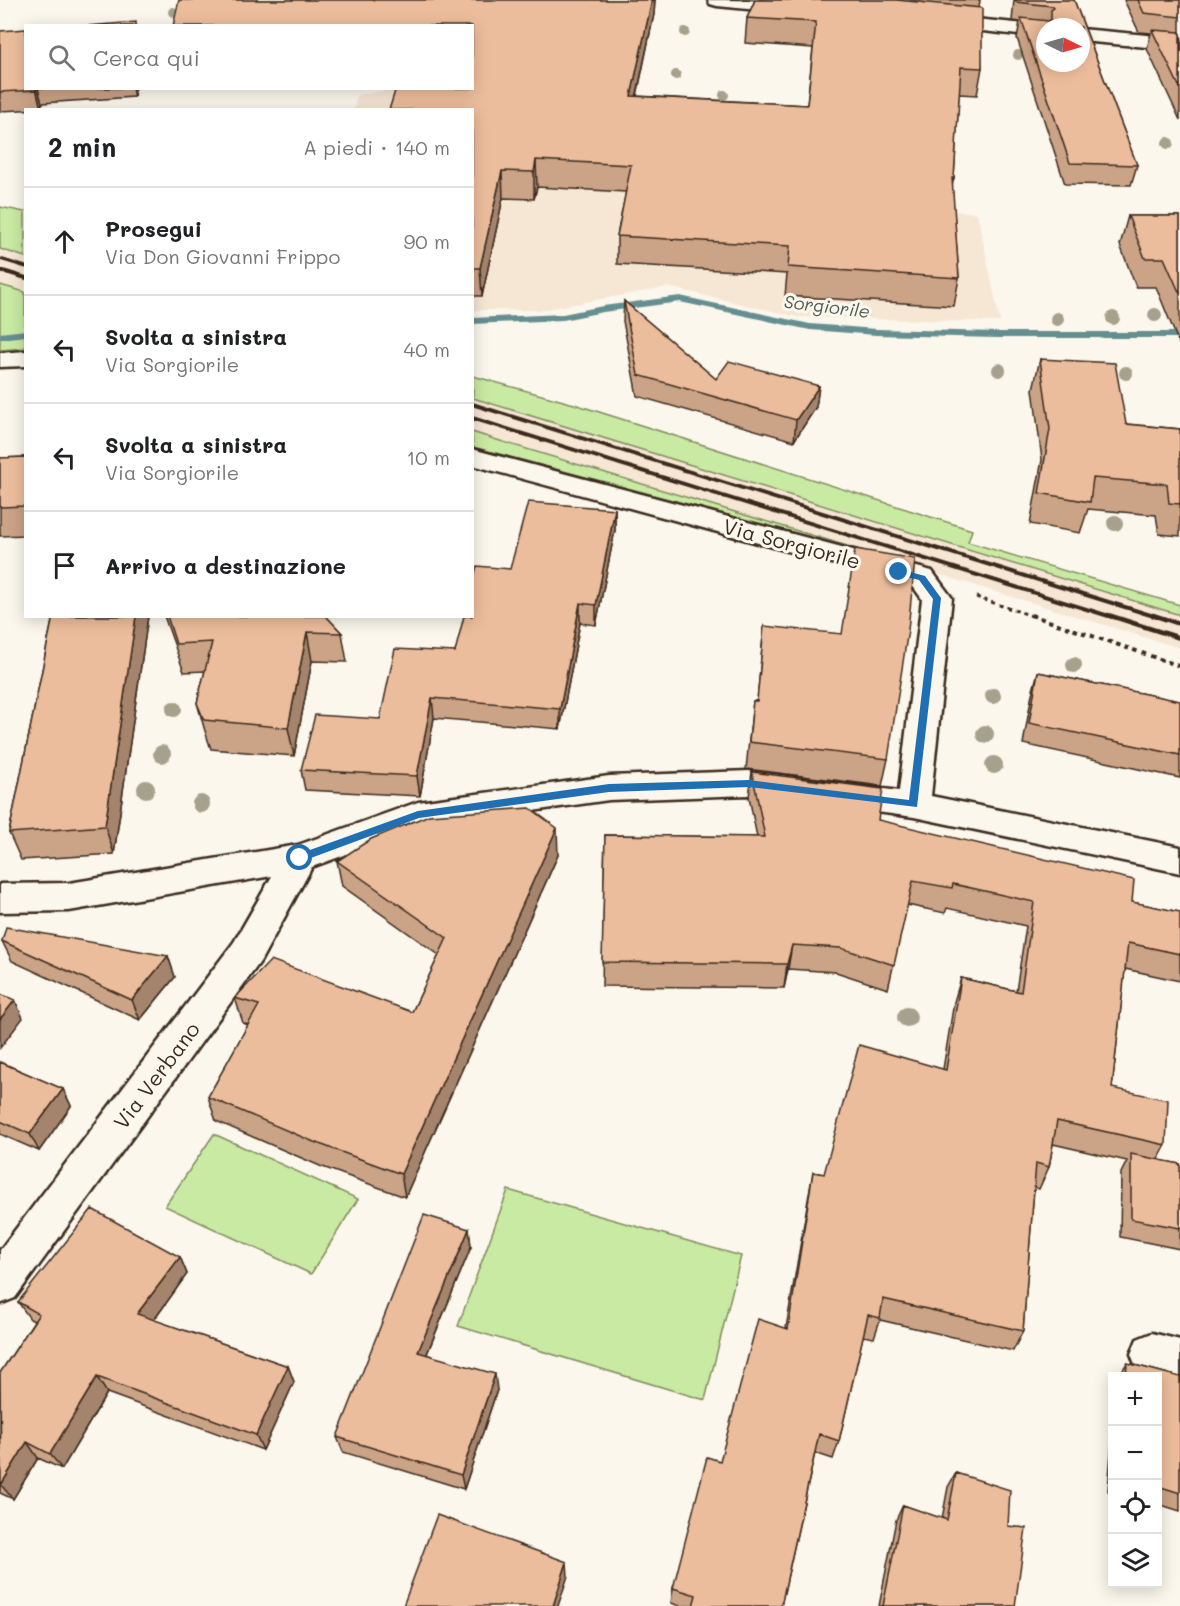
<!DOCTYPE html>
<html lang="it">
<head>
<meta charset="utf-8">
<style>
	:root { --surface:#fff; --page:#f2f2f2; --text:#202124; --muted:#757577; --line:#e0e0e0 }
	body { margin:0; font-family:Mali,sans-serif; background:var(--page); color:var(--text) }
	.controls { position:absolute; right:18px; bottom:18px; display:grid; overflow:hidden; border-radius:0px; box-shadow:0 3px 15px #0003 }
	.controls button { width:54px; height:54px; display:grid; place-items:center; padding:0; border:0; border-bottom:2px solid var(--line); background:var(--surface); color:var(--text); font:30px sans-serif }
	.compass { position:absolute; left:1036px; top:18px; width:54px; height:54px; border-radius:50%; background:var(--surface); box-shadow:0 3px 15px #0003; rotate:95deg }
	.stop { position:absolute; width:18px; height:18px; margin:-14px; border:4px solid #1f6fb2; border-radius:50%; background:#fff }
	.stop.end { background:#1f6fb2; border-color:#fff; box-shadow:0 2px 6px #0008 }
	.list { margin:0; padding:0; list-style:none }
	h2 { display:flex; justify-content:space-between; align-items:center; height:78px; margin:0; padding:0 24px; font-size:26px }
	h2 small { font-size:20px; font-weight:400; color:var(--muted) }
	.list li { display:grid; grid-template-columns:39px 1fr auto; gap:18px; align-items:center; box-sizing:border-box; height:108px; padding:0 24px; border-top:2px solid var(--line) }
	.list b { display:block; font-size:22px; white-space:nowrap }
	.list p { margin:0; font-size:20px; white-space:nowrap; color:var(--muted) }
	.list em { font-size:20px; font-style:normal; color:var(--muted) }
	.icon { flex:none; width:33px; height:33px; fill:none; stroke:currentColor; stroke-width:2; stroke-linecap:round; stroke-linejoin:round }
	.map { position:relative; flex:none; width:1180px; height:1606px; overflow:hidden }
	.search { position:absolute; background:var(--surface); box-shadow:0 3px 15px #0003; left:24px; top:24px; width:450px; height:66px; display:flex; align-items:center; gap:15px; box-sizing:border-box; padding:0 21px; border-radius:0px; color:var(--muted); font-size:22px }
	.panel { position:absolute; background:var(--surface); box-shadow:0 3px 15px #0003; left:24px; top:108px; width:450px; height:510px; border-radius:0px }
	.map>svg:first-child { display:block }
	.built { fill:#f6e6d4 }
	.green { fill:#c8eaa2; stroke:#828a60; stroke-width:1.5 }
	.lines { fill:none; stroke-linecap:round; stroke-linejoin:round }
	.stream { fill:#658e91; fill-rule:evenodd }
	.minor-casing { stroke:#3b2a1e; stroke-width:5 }
	.path-far1 { stroke:#3b2a1e; stroke-width:3; stroke-dasharray:4 4; stroke-linecap:butt }
	.path { stroke:#3b2a1e; stroke-width:4; stroke-dasharray:4.5 4.5; stroke-linecap:butt }
	.minor { fill:#fbf7ec; fill-rule:evenodd }
	.rail-far2 { stroke:#3b2a1e; stroke-width:3 }
	.rail-far1 { stroke:#3b2a1e; stroke-width:4 }
	.rail { stroke:#3b2a1e; stroke-width:4.5 }
	.tree { fill:#a5a18d }
	.wall { fill:#cba386; stroke:#3b2a1e; stroke-width:1.5 }
	.shaded-wall { fill:#a5846d; stroke:#3b2a1e; stroke-width:1.5 }
	.building { fill:#ecbd9c; stroke:#3b2a1e; stroke-width:1.5; fill-rule:evenodd }
	.route { fill:#1f6fb2 }
	.labels { text-anchor:middle; dominant-baseline:central; stroke-width:6; stroke-linejoin:round; paint-order:stroke }
	.far-water-label { font-size:18px; font-style:italic; fill:#505c57; stroke:#fbf7ec }
	.street-label { font-size:21px; fill:#3b2a1e; stroke:#fbf7ec }
</style>
</head>
<body>
<div class="map">
<svg width="1180" height="1606" viewBox="0 0 1180 1606">
	<rect width="100%" height="100%" fill="#fbf7ec"/>
	<filter id="ink" filterUnits="userSpaceOnUse"><feTurbulence type="fractalNoise" baseFrequency=".0167" numOctaves="2"/><feDisplacementMap in="SourceGraphic" scale="12" xChannelSelector="R" yChannelSelector="G"/><feConvolveMatrix kernelMatrix="1 2 1 2 8 2 1 2 1" color-interpolation-filters="sRGB"/></filter>
	<g filter="url(#ink)">
		<path class="built" d="M406,88L553,112L831,202L977,213L1000,322L798,317L668,287L541,310H473L472,110H354L357,95Z
			M0,249L25,257V292L0,285Z
			M473,398L1180,615V648L473,432Z"/>
		<path class="green" d="M0,207L25,212V257L0,249Z
			M0,285L25,292V348L0,350Z
			M473,376L574,404L972,530L968,542L1180,605V615L473,398Z
			M472,432L497,440L864,551L473,447Z
			M214,1134L358,1199L311,1274L165,1206Z
			M508,1190L741,1256L705,1400L458,1326Z"/>
		<g class="lines">
			<path class="stream" d="M680,296L810,324L876,329L997,332H1180V338H997L876,335L810,330L680,302L603,312L563,320L472,324V318L563,314L603,306Z
				M26,330V336L0,339V333Z"/>
			<g class="minor-casing">
				<path id="minor" d="M708,0C739,0 774,0 805,4L807,8L805,12L798,14L717,6L710,4Z
					M936,15L1045,26L1048,27H1045V38L929,25L927,21L929,17Z
					M1081,29L1180,38V50L1081,41Z
					M26,351V366L0,367V353Z
					M472,449L932,571L952,598L931,796L1180,847V873L914,817L749,795L609,800L421,827L312,867L260,962L15,1298L0,1304V1250L234,942L272,876L69,911L0,912V884L69,883L298,845L418,802L609,776L749,771L899,791L922,599L912,585L472,465Z
					M1152,1333L1180,1340V1382L1137,1369L1131,1354L1137,1339Z"/>
			</g>
			<path class="path-far1" d="M976,597L1035,617"/>
			<path class="path" d="M1031,615L1180,666"/>
			<use href="#minor" class="minor"/>
			<path class="rail-far2" d="M0,259L26,267
				M0,270L8,273"/>
			<path class="rail-far1" d="M3,271L26,278
				M472,404L1157,617
				M472,418L1112,617"/>
			<path class="rail" d="M1108,615L1180,638
				M1153,615L1180,624"/>
		</g>
		<g class="tree">
			<circle cx="173" cy="12" r="5"/>
			<circle cx="685" cy="32" r="5"/>
			<circle cx="1018" cy="55" r="5"/>
			<circle cx="676" cy="75" r="5"/>
			<circle cx="724" cy="95" r="5"/>
			<circle cx="1168" cy="143" r="6"/>
			<circle cx="1155" cy="315" r="7"/>
			<circle cx="1113" cy="318" r="7"/>
			<circle cx="1057" cy="319" r="7"/>
			<circle cx="999" cy="370" r="7"/>
			<circle cx="1126" cy="373" r="7"/>
			<circle cx="1115" cy="523" r="8"/>
			<circle cx="1074" cy="665" r="8"/>
			<circle cx="993" cy="696" r="8"/>
			<circle cx="174" cy="709" r="8"/>
			<circle cx="985" cy="734" r="9"/>
			<circle cx="162" cy="754" r="9"/>
			<circle cx="994" cy="765" r="9"/>
			<circle cx="146" cy="789" r="9"/>
			<circle cx="201" cy="804" r="9"/>
			<circle cx="907" cy="1017" r="10"/>
		</g>
		<path class="wall" d="M179,0H655L654,14L637,96L807,105L813,48L745,43L747,18L755,0H980L979,8L982,68L977,95L959,94L954,178L952,186L959,278L954,306L785,296L787,274L617,264V236L626,192L537,187L534,199L503,198L482,296H472V26Z
			M1014,0H1074L1137,165L1131,185L1065,184L1017,38L1020,22L1012,21Z
			M1124,0H1180V120L1147,49L1151,33L1139,32Z
			M0,31L26,88H135L134,97L42,103L41,109L0,111Z
			M1128,216H1180V346L1156,287H1136L1120,245Z
			M624,301L716,379L819,386L816,407L794,441L637,396L623,321Z
			M1040,359L1126,424L1180,429V536L1159,534L1156,515L1088,509L1080,533L1030,524L1042,460L1033,389Z
			M26,457V535L0,536V458Z
			M615,509V530L596,625L580,623L560,729L434,718L420,796L305,790L301,770L380,719L455,652L510,569Z
			M53,616H148L114,854L21,860L9,833Z
			M164,616H326L342,633L347,662L312,661L294,756L211,749L205,731L197,703L205,671L184,672Z
			M764,626L888,759L882,786L746,769L753,701H757Z
			M1038,672L1180,701V778L1023,744L1032,694Z
			M752,772L878,820L1132,902L1180,912V981L1125,969L1112,1088L1166,1145L1158,1160L1180,1164V1249L1120,1237L1121,1173L1127,1161L1053,1144L1049,1167L1039,1189L1034,1187L1023,1331L1013,1351L880,1320L874,1338L863,1336L839,1441L833,1459L815,1453L781,1606H680L671,1603L673,1588L720,1461L786,1328L809,1194L813,1172L824,1174L943,1069L954,1002L961,978L1016,991L1026,926L947,908L945,913L907,905L888,989L836,972L788,969L784,988L602,986L605,835L757,837L749,797Z
			M558,855L405,1197L320,1166L216,1121L208,1097L248,1025L243,1023L235,998L412,1012L439,955L342,886L337,861Z
			M2,941L168,956L175,977L140,1020L12,961Z
			M0,1062L63,1089L71,1106L39,1151L0,1134Z
			M469,1229L471,1247L427,1354L497,1390L464,1489L343,1452L337,1437Z
			M180,1257L187,1274L154,1320L288,1366L294,1382L263,1450L107,1393L62,1469L38,1458L13,1499L0,1493V1373L34,1321L30,1319L18,1302Z
			M1127,1363L1180,1377V1511L1158,1504V1377H1118Z
			M1113,1427V1492L1108,1491Z
			M956,1473L1008,1526L1015,1606H879L896,1520L903,1505L942,1519L948,1487Z"/>
		<path class="shaded-wall" d="M652,0H655L654,14L631,122V96Z
			M36,88H38L42,103L41,109Z
			M132,88H135L134,97Z
			M536,160L537,187L534,199V172Z
			M502,171L503,198L482,296L480,268Z
			M819,386L816,407L794,441L796,420Z
			M615,509V530L596,625V605Z
			M580,603V623L560,729V709Z
			M136,616H148L114,854L105,826Z
			M307,632L312,661L294,756L288,728Z
			M432,698L434,718L420,796L417,776Z
			M557,828L558,855L405,1197L401,1174Z
			M792,945L788,969L784,988L787,964Z
			M168,956L175,977L140,1020L132,1000Z
			M15,1000L23,1018L0,1048V1019Z
			M63,1089L71,1106L39,1151L30,1134Z
			M469,1229L471,1247L421,1368L418,1352Z
			M180,1257L187,1274L146,1331L137,1314Z
			M288,1366L294,1382L263,1450L256,1435Z
			M495,1374L497,1390L464,1489L461,1475Z
			M97,1377L107,1393L62,1469L50,1454Z
			M27,1442L38,1458L13,1499L1,1485Z
			M567,1562L568,1576L558,1606H553Z"/>
		<path class="building" d="M179,0H652L631,96L807,105L816,22L747,18L755,0H896L982,8V68L961,67L954,178H952L959,278L788,267L790,246L617,236L631,165L536,160L534,172L502,171L480,268H472V110H389L396,88H472V26H173Z
			M1016,0H1074L1137,165L1070,163L1021,18L1049,21L1051,19V10L1054,8L1052,6L1016,2ZM1045,27H1081V63H1045Z
			M1138,0H1180V17L1144,13Z
			M136,22V26H86Z
			M26,29V88H36V90L0,92V31Z
			M1152,30L1180,32V88Z
			M1128,216H1180V294L1164,258H1145Z
			M624,301L716,379L729,361L819,386L796,420L638,375Z
			M1040,359L1115,363L1126,424L1180,429V504L1169,503L1167,484L1093,478L1090,502L1039,493L1050,429Z
			M26,457V506L0,507V458Z
			M528,502L615,509L596,605L580,603L560,709L432,698L417,776L301,770L315,715L380,719L395,649L455,652L464,616H472V583L477,566L510,569Z
			M855,549L915,559L908,630L888,759L749,742L753,701H757L764,626L842,634Z
			M53,616H136L105,826L9,833Z
			M167,616H326L342,633L307,632L288,728L204,720L197,703L212,642L176,644Z
			M1038,672L1180,701V755L1029,723Z
			M752,772L883,789L878,820L1134,880L1132,902L1180,912V954L1128,943L1112,1088L1168,1100L1166,1145L1057,1121L1049,1167L1036,1163L1023,1331L883,1299L880,1318L868,1315L839,1441L819,1434L781,1606H693L696,1595L673,1588L707,1457L720,1461L758,1319L788,1329L813,1172L824,1174L859,1045L946,1070L961,978L1021,992L1034,902L953,884L952,888L913,881L894,965L841,948L792,945L787,964L602,962L605,835L765,837Z
			M530,808L557,828L401,1174L314,1142L208,1097L259,1005L235,998L271,960L412,1012L447,938L337,861L371,839L429,815Z
			M6,927L168,956L132,1000L2,941Z
			M0,994L15,1000L0,1019Z
			M0,1062L63,1089L30,1134L0,1121Z
			M1131,1154L1180,1164V1228L1131,1219Z
			M92,1209L180,1257L137,1314L288,1366L256,1435L97,1377L50,1454L27,1442L1,1485L0,1373L39,1314L18,1302Z
			M424,1215L469,1229L418,1352L495,1374L461,1475L337,1437Z
			M1127,1363L1180,1377V1493L1158,1486V1377H1126Z
			M956,1473L1010,1490L1008,1526L1026,1528L1015,1606H883L903,1505L947,1520Z
			M437,1515L567,1562L553,1606H403Z"/>
	</g>
	<path class="route" d="M899,569L925,576L941,598L917,807L749,787L609,792L419,818L300,862L295,858L296,855L418,811L609,784L749,780L909,800L933,599L919,580L896,574V570Z"/>
	<g class="labels">
		<g class="far-water-label">
			<text transform="translate(827 306) rotate(7)">Sorgiorile</text>
		</g>
		<g class="street-label">
			<text transform="translate(792 543) rotate(15)">Via Sorgiorile</text>
			<text transform="translate(156 1075) rotate(-53)">Via Verbano</text>
		</g>
	</g>
</svg>
<div class="controls">
<button>+</button>
<button>−</button>
<button><svg class="icon" aria-label="locate" viewBox="0 0 24 24"><circle cx="12" cy="12" r="6"/><path d="M12 2v4M12 18v4M2 12h4M18 12h4"/></svg></button>
<button><svg class="icon" aria-label="layers" viewBox="0 0 24 24"><path d="M12 4l9 5-9 5-9-5zM3 14l9 5 9-5"/></svg></button>
</div>
<svg class="compass" viewBox="-18 -18 36 36"><path d="M0-13l5 13h-10z" fill="#e53935"/><path d="M0 13l5-13h-10z" fill="#757577"/></svg>
<div class="stop" style="left:300px;top:858px"></div>
<div class="stop end" style="left:899px;top:572px"></div>
<div class="search"><svg class="icon" aria-label="search" viewBox="0 0 24 24"><circle cx="10" cy="10" r="6"/><path d="M15 15l6 6"/></svg>Cerca qui</div>
<section class="panel">
<h2>2 min<small>A piedi · 140 m</small></h2>
<ul class="list">
<li><svg class="icon" aria-label="ahead" viewBox="0 0 24 24"><path d="M12 20V5M6 11l6-6 6 6"/></svg><div><b>Prosegui</b><p>Via Don Giovanni Frippo</p></div><em>90 m</em></li>
<li><svg class="icon" aria-label="left" viewBox="0 0 24 24"><path d="M17 20v-9H6M10 6l-5 5 5 5"/></svg><div><b>Svolta a sinistra</b><p>Via Sorgiorile</p></div><em>40 m</em></li>
<li><svg class="icon" aria-label="left" viewBox="0 0 24 24"><path d="M17 20v-9H6M10 6l-5 5 5 5"/></svg><div><b>Svolta a sinistra</b><p>Via Sorgiorile</p></div><em>10 m</em></li>
<li><svg class="icon" aria-label="arrive" viewBox="0 0 24 24"><path d="M6 21V4h12l-3 4 3 4H6"/></svg><div><b>Arrivo a destinazione</b></div></li>
</ul>
</section>
</div>
</body>
</html>
